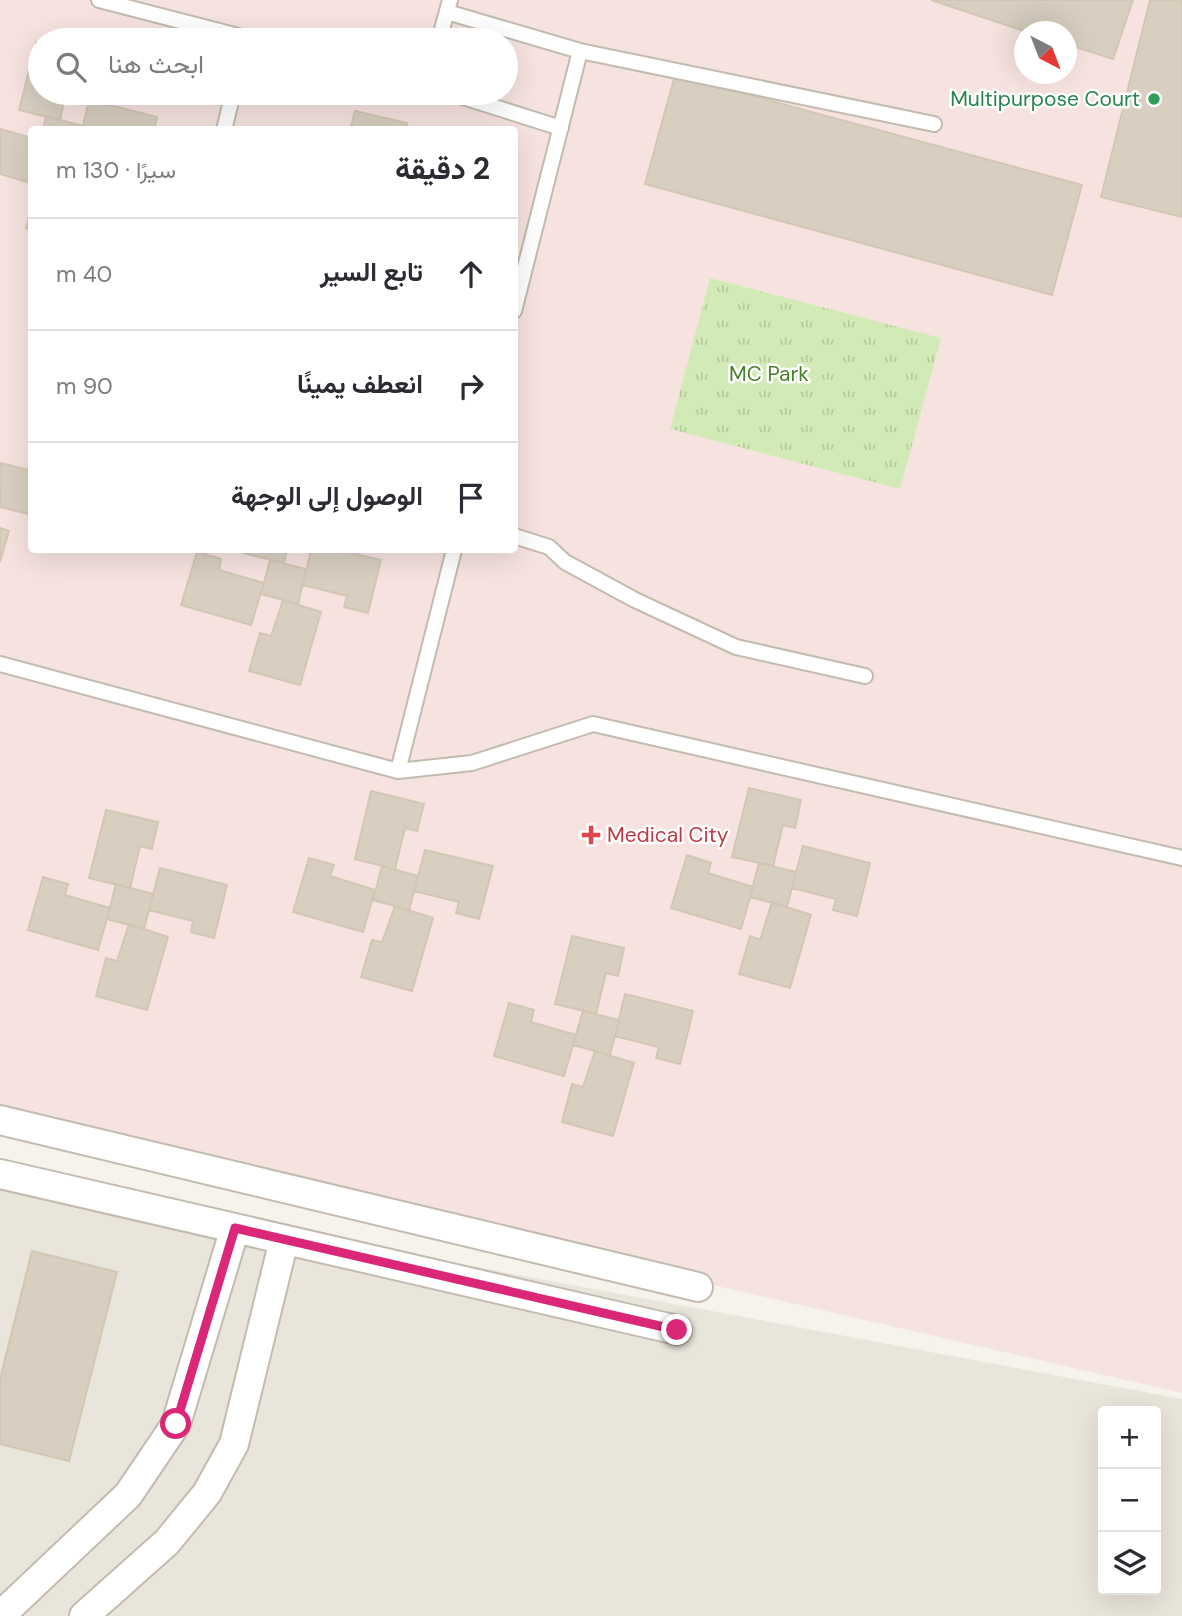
<!DOCTYPE html>
<html lang="ar">
<head>
<meta charset="utf-8">
<style>
	:root { --surface:#fff; --page:#f2f2f3; --text:#2b2b33; --muted:#7c7c81; --line:#e1e1e2 }
	body { margin:0; font-family:"DM Sans",Vazirmatn,sans-serif; background:var(--page); color:var(--text); direction:rtl }
	.controls { position:absolute; right:21px; bottom:21px; display:grid; overflow:hidden; border-radius:7px; box-shadow:0 7px 28px #0002 }
	.controls button { width:63px; height:63px; display:grid; place-items:center; padding:0; border:0; border-bottom:2px solid var(--line); background:var(--surface); color:var(--text); font:35px sans-serif }
	.compass { position:absolute; left:1014px; top:21px; width:63px; height:63px; border-radius:50%; background:var(--surface); box-shadow:0 7px 28px #0002; rotate:138deg }
	.stop { position:absolute; width:21px; height:21px; margin:-16px; border:5px solid #db2777; border-radius:50%; background:#fff }
	.stop.end { background:#db2777; border-color:#fff; box-shadow:0 2px 7px #0008 }
	.list { margin:0; padding:0; list-style:none }
	h2 { display:flex; justify-content:space-between; align-items:center; height:91px; margin:0; padding:0 28px; font-size:30px }
	h2 small { font-size:23px; font-weight:400; color:var(--muted) }
	.list li { display:grid; grid-template-columns:46px 1fr auto; gap:21px; align-items:center; box-sizing:border-box; height:112px; padding:0 28px; border-top:2px solid var(--line) }
	.list b { display:block; font-size:26px; white-space:nowrap }
	.list em { font-size:23px; font-style:normal; color:var(--muted) }
	.icon { flex:none; width:38px; height:38px; fill:none; stroke:currentColor; stroke-width:2; stroke-linecap:round; stroke-linejoin:round }
	.map { position:relative; flex:none; width:1182px; height:1616px; overflow:hidden; direction:ltr }
	.search { position:absolute; background:var(--surface); box-shadow:0 7px 28px #0002; left:28px; top:28px; width:490px; height:77px; display:flex; align-items:center; gap:18px; box-sizing:border-box; padding:0 24px; border-radius:38px; color:var(--muted); font-size:26px }
	.panel { position:absolute; background:var(--surface); box-shadow:0 7px 28px #0002; left:28px; top:126px; width:490px; height:427px; border-radius:7px; direction:rtl }
	.map>svg:first-child { display:block }
	.residential { fill:#eae5da; fill-rule:evenodd }
	.medical { fill:#f6e3e0; fill-rule:evenodd }
	.park { fill:url(#park-tufts) }
	.building { fill:#d8cfc1; stroke:#d3c7b4; stroke-width:2 }
	.lines { fill:none; stroke-linecap:round; stroke-linejoin:round }
	.lane-casing { stroke:#c2bbae; stroke-width:18 }
	.street-casing { stroke:#c2bbae; stroke-width:32 }
	.lane { stroke:#fff; stroke-width:14 }
	.street { stroke:#fff; stroke-width:28 }
	.route { stroke:#db2777; stroke-width:9 }
	.leisure-dot { fill:#2e9e5b; stroke:#fff; stroke-width:2.5 }
	.health-dot { fill:#e0444e; stroke:#fff; stroke-width:2.5 }
	.labels { text-anchor:middle; dominant-baseline:central; stroke-width:5; stroke-linejoin:round; paint-order:stroke }
	.leisure-label { font-size:21px; fill:#27864d; stroke:#fff; text-anchor:end }
	.park-label { font-size:21px; fill:#4a7f2a; stroke:#fff }
	.health-label { font-size:21px; fill:#be3a42; stroke:#fff; text-anchor:start }
</style>
</head>
<body>
<div class="map">
<svg width="1182" height="1616" viewBox="0 0 1182 1616">
	<defs>
		<pattern id="park-tufts" width="24" height="20" patternUnits="userSpaceOnUse" patternTransform="scale(1.75)"><rect width="24" height="20" fill="#d2eab5"/><path d="M3 7l-1-3M5 7V3M7 7l1-3M15 17l-1-3M17 17v-4M19 17l1-3" fill="none" stroke="#b6ca9c"/></pattern>
	</defs>
	<rect width="100%" height="100%" fill="#f6f3ec"/>
	<path class="residential" d="M0,1178L1182,1399V1616H0ZM1103,1411H1156V1590H1103Z"/>
	<path class="medical" d="M0,0H1182V1393L0,1121ZM1024,32H1066V74H1024ZM40,40H506V93H40ZM32,130H514V550H32Z"/>
	<path class="park" d="M710,278L941,338L900,489L670,429Z"/>
	<path class="building" d="M931,0H1133L1113,59L1066,44V32H1027Z
		M1150,0H1182V217L1101,197Z
		M36,42L40,43V93H66L60,120L19,110Z
		M675,75L1082,185L1052,295L645,184Z
		M89,100L157,117L154,130H82Z
		M355,111L407,123L406,130H350Z
		M46,116L83,126L82,130H43Z
		M0,129L32,138V169L27,182L0,174Z
		M32,207V229L26,228Z
		M1,463L32,471V515L0,507Z
		M0,528L9,531L0,562Z
		M244,550H287L284,563L243,553Z
		M311,550H339L381,560L368,613L344,607L347,596L303,585Z
		M197,552L221,559L219,570L264,583L251,625L181,605Z
		M270,560L306,569L298,604L261,594Z
		M283,600L321,612L300,685L249,671L260,633L271,636Z
		M749,788L801,800L795,828L783,825L773,866L732,857Z
		M371,791L424,804L417,831L405,828L395,869L355,859Z
		M106,810L158,822L152,849L140,846L130,888L89,878Z
		M803,846L870,863L857,916L833,910L836,899L792,888Z
		M425,850L493,866L479,919L456,913L459,902L414,891Z
		M687,855L711,863L708,873L753,887L741,929L671,908Z
		M309,858L334,865L330,876L375,890L363,932L293,912Z
		M759,863L796,872L787,907L750,897Z
		M382,866L418,876L409,910L373,900Z
		M160,868L227,885L214,938L191,932L193,921L149,910Z
		M43,877L68,884L65,895L110,908L98,950L28,930Z
		M116,884L153,894L144,929L107,919Z
		M772,902L811,915L790,988L739,974L750,936L760,940Z
		M395,906L433,918L412,991L361,977L372,940L382,942Z
		M129,924L168,937L147,1010L96,996L106,958L117,961Z
		M572,936L624,948L618,976L606,973L596,1014L555,1004Z
		M625,994L693,1011L680,1064L656,1058L659,1047L615,1036Z
		M509,1003L534,1010L531,1022L576,1035L564,1076L494,1056Z
		M583,1011L619,1020L610,1055L573,1045Z
		M595,1051L634,1063L613,1136L562,1122L572,1084L583,1087Z
		M32,1251L117,1272L69,1461L0,1444V1379Z"/>
	<g class="lines">
		<g class="lane-casing">
			<path id="lane" d="M99,0L254,40
				M447,12L580,51L934,124
				M439,40L450,0
				M450,93L561,128
				M224,130L233,93
				M514,311L580,51
				M514,536L549,547L565,562L635,600L736,647L865,676
				M0,664L398,771L472,763L593,724L1182,858
				M398,771L454,550"/>
		</g>
		<g class="street-casing">
			<path id="street" d="M0,1120L698,1287
				M0,1174L677,1330
				M0,1616L128,1495L176,1424L235,1228
				M84,1616L167,1542L207,1493L234,1444L284,1240"/>
		</g>
		<use href="#lane" class="lane"/>
		<use href="#street" class="street"/>
	</g>
	<g class="lines">
		<path class="route" d="M176,1424L235,1228L677,1330"/>
	</g>
	<circle class="leisure-dot" cx="1154" cy="99" r="7"/>
	<path class="health-dot" d="M587.5 824.5h7v7h7v7h-7v7h-7v-7h-7v-7h7z"/>
	<g class="labels">
		<g class="leisure-label">
			<text x="1140" y="99">Multipurpose Court</text>
		</g>
		<g class="park-label">
			<text x="769" y="374">MC Park</text>
		</g>
		<g class="health-label">
			<text x="607" y="835">Medical City</text>
		</g>
	</g>
</svg>
<div class="controls">
<button>+</button>
<button>−</button>
<button><svg class="icon" aria-label="layers" viewBox="0 0 24 24"><path d="M12 4l9 5-9 5-9-5zM3 14l9 5 9-5"/></svg></button>
</div>
<svg class="compass" viewBox="-18 -18 36 36"><path d="M0-13l5 13h-10z" fill="#e53935"/><path d="M0 13l5-13h-10z" fill="#7c7c81"/></svg>
<div class="stop" style="left:176px;top:1424px"></div>
<div class="stop end" style="left:677px;top:1330px"></div>
<div class="search"><svg class="icon" aria-label="search" viewBox="0 0 24 24"><circle cx="10" cy="10" r="6"/><path d="M15 15l6 6"/></svg>ابحث هنا</div>
<section class="panel">
<h2>2 دقيقة<small>سيرًا · 130 m</small></h2>
<ul class="list">
<li><svg class="icon" aria-label="ahead" viewBox="0 0 24 24"><path d="M12 20V5M6 11l6-6 6 6"/></svg><div><b>تابع السير</b></div><em>40 m</em></li>
<li><svg class="icon" aria-label="right" viewBox="0 0 24 24"><path d="M7 20v-9h11M14 6l5 5-5 5"/></svg><div><b>انعطف يمينًا</b></div><em>90 m</em></li>
<li><svg class="icon" aria-label="arrive" viewBox="0 0 24 24"><path d="M6 21V4h12l-3 4 3 4H6"/></svg><div><b>الوصول إلى الوجهة</b></div></li>
</ul>
</section>
</div>
</body>
</html>
